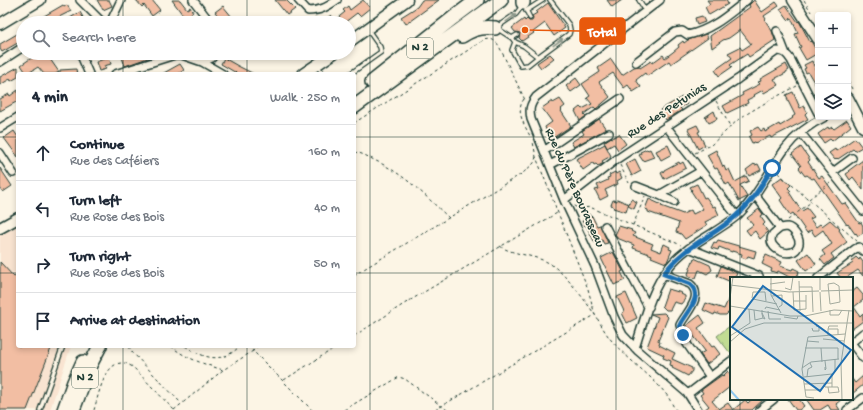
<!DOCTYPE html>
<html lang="en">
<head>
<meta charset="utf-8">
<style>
	:root { --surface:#fff; --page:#f6f6f7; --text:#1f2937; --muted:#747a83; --line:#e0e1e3 }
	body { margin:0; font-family:"Gochi Hand",sans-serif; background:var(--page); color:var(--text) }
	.controls { position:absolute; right:12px; top:12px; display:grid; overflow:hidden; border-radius:4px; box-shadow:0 2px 6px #0003 }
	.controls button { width:36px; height:36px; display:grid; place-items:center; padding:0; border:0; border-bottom:1px solid var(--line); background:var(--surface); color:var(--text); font:20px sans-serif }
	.stop { position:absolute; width:12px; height:12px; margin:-9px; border:3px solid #1f6fb2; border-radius:50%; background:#fff }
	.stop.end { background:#1f6fb2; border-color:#fff; box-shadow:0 1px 4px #0008 }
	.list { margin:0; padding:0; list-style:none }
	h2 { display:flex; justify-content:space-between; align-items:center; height:52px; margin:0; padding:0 16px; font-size:17px }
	h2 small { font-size:13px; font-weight:400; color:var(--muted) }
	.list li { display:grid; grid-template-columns:26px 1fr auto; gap:12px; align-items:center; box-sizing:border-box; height:56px; padding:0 16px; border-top:1px solid var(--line) }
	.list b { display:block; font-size:15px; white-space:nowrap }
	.list p { margin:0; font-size:13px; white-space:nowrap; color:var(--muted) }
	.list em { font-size:13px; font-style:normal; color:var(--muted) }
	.icon { flex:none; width:22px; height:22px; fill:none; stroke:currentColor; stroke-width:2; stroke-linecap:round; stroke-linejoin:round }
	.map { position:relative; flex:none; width:863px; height:410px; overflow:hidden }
	.search { position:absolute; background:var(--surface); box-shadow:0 2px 6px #0003; left:16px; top:16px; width:340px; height:44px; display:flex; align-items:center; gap:10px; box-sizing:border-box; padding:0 14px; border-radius:22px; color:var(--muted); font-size:15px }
	.panel { position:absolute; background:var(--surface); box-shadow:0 2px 6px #0003; left:16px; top:72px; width:340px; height:276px; border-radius:4px }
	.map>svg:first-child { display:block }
	.built { fill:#f9e4d1 }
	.green { fill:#c1dc93; stroke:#708c64 }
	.building { fill:#f2bea3; stroke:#1f3d34 }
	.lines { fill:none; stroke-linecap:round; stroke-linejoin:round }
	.lane-casing { stroke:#1f3d34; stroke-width:6 }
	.street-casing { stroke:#1f3d34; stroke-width:10 }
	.secondary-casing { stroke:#1f3d34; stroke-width:13 }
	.highway-casing { stroke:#1f3d34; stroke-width:16 }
	.path { stroke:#1f3d34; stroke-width:1; stroke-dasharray:3 3; stroke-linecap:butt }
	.lane { stroke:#fcf5e5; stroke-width:3.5 }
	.street { stroke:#fcf5e5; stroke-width:7 }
	.secondary { stroke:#fcf5e5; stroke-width:10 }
	.highway { stroke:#fcf5e5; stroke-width:13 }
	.oneway { stroke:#8e998c }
	.route { stroke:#1f6fb2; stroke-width:5 }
	.grid { fill:none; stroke:#1f3d34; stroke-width:1; stroke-opacity:0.55 }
	.labels { text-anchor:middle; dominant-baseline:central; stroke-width:3.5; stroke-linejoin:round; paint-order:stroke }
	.shield { fill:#fcf5e5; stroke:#617469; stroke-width:1 }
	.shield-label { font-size:12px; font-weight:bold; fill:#1f3d34 }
	.street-label { font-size:13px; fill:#1f3d34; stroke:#fcf5e5 }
	.inset-river { fill:none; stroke:#90c8ef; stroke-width:2 }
	.inset-road { fill:none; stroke:#a4ab9e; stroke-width:1 }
	.view { fill:#1f6fb2; fill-opacity:0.15; stroke:#1f6fb2; stroke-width:2 }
	.inset-edge { fill:none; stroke:#1f3d34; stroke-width:2 }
	.leader { fill:none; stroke:#e8590c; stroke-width:1.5 }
	.callout-dot { fill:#e8590c; stroke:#fcf5e5; stroke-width:1.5 }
	.callout { fill:#e8590c; stroke:#e8590c; stroke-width:1.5 }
	.callout-label { font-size:14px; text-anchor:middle; font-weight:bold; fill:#fff }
</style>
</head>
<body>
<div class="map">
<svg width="863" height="410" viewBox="0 0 863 410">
	<rect width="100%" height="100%" fill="#fcf5e5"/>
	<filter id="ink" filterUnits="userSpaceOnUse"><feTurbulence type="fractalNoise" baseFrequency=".025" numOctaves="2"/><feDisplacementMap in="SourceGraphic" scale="8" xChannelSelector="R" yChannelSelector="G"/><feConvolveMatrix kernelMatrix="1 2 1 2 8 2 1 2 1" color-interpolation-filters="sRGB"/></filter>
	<g filter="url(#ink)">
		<path class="built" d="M18,225V346H71L50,410H0V235Z"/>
		<path class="green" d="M731,325V353H730L717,336Z"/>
		<path class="building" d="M97,0H109L112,6L103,10Z
			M136,0H152L160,10L152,16L144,5L142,7Z
			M172,0H180L187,9L190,7L193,12L185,18Z
			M275,0H286L295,9L287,15Z
			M363,0L370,8L360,16L357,13L344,23H321L331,15L335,20L345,12L343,10L348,6L350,10Z
			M422,0H439L406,24L401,17L417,7Z
			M607,0H622L612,7Z
			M707,0H726L728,4L709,15L705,7L710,4Z
			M754,0L762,12L776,2L779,6L764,16L766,19L765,20L772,31L775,40L749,57L747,54L730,65L732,67L719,76L715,70L732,58L728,53L740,47L742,50L751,44L740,30L729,38L723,40L712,48L710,36L750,7L749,5Z
			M548,3L565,28L554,36L545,23L533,32L534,33L522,41L519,38L520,33L515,32L512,28L524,19L525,21L527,19L529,21H532L533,19L532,16L537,13L536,12Z
			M63,5L64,7L67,5L71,11L59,17L52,22L32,23Z
			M786,5L798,22L799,21L810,42L811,41L818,53L806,60L799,48L801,47L795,34L798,33L791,18L788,20L780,9Z
			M223,6L237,23H224L215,12Z
			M80,12L85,21L81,23H73L70,18Z
			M702,16L705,22L697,25L695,18Z
			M21,33L23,37L20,40L21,41L2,52L0,49V44L17,34L18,35Z
			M706,34L708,38L671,64L669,61L647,76L645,73L636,80L641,87L633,92L628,85L624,88L613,73L599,82L610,97L596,109L594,107L584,114L586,116L580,121L575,111L580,107L582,109L592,104L587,98L590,96L582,84L600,72L598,68L611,59L622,75L634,67L639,66L640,68L651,61L652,63L663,55L665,58L673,52L679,47L678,45L683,41L684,43L688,40Z
			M34,53H61L50,59L59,72L55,74H44L38,67L27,74L21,65L36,55Z
			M128,53H159V54L125,66L121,55Z
			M550,54L554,58L541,68L537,63Z
			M109,57L111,64L104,66L106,69L99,71L96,62Z
			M224,58L238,66L254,74H238L221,64Z
			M812,61L818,76V89L808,72L806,73L804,69L806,68L804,65Z
			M180,64L184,70L178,74H162Z
			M786,64L789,70L786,72V73L774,79L778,85L764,93L763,90L754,95L755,96L747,100L748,103L727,113L723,106L743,95L742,93L760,84L758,82L761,81L760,79Z
			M18,67V77L11,81L10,79L0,85V77Z
			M76,69L77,74H60V70Z
			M576,78L581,85L571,92L566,86Z
			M18,90V101L0,111V99L9,94L10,96Z
			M793,92L800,108L804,106L807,112L805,114L808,119L771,138L770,136L756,143L755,142L752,143L749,137L752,135L750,131L758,127L761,131L764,129L765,132L779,124L780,126L793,118L792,117L795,115L787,99H788L786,95Z
			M682,97L687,104L680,108L682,110L666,120L660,110Z
			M560,99L565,106L561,109L562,110L561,111L571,126L550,140L545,127L552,122L542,108L552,101L553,103Z
			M714,111L717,119L709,123L705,117Z
			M599,119L606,129L574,147L571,142L584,134L582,131Z
			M847,120L851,126L832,141L830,139L824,143L818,134L828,127L829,129L832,127L834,129Z
			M697,125L700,131L698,132L705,145L698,149L688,129Z
			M14,131L18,137V157L4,138Z
			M619,134L626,144L618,150L614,144L607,148L604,142L611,137L612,138Z
			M855,138L862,147L855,151L853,149L838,159L837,158L835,160L829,153L835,149L836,151L842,147Z
			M605,144L611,156L602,161L604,163L598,166L596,164L594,165L593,163L583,170L576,159Z
			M668,145L672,154L661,160L656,151Z
			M801,147L810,160L808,162L819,178L822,176L842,204L845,203L859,223L861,222L863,226V233L858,236L856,233L855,234L848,224L847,225L814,178L812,179L807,175L805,176L799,168L801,166L792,154Z
			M647,149L648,150L650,149L654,157L643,161L639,155L641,154L640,152Z
			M716,150L723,167L724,166L726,171L729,169L735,182L746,176L749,181L740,185L747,197L739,201L729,183L726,185L717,168L715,169L707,155Z
			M635,159L641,171L632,176L626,164Z
			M863,160V190L853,177L850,180L846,174L849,172L848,171Z
			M679,162L680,164L683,162L686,168L664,179L661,173L664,171V170Z
			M754,164L755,165L758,164L761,170L749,176L746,170Z
			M0,168L12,186L3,192L0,188Z
			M615,172L616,174L619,172L622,178L617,181L618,184L605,190L608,196L600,200L595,190L599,189L597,185L608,180L607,178L610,177L609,175Z
			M782,177L791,185L788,188L791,191L789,192L798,206L802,211L807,208L814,217L810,219L816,227L820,224L822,226L830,220L840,229L839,230L847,242L831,254L834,258L825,265L820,259L825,255L822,251L832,244L823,230L815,236L811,230L807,233L793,213L790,215L780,200L782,198L772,184Z
			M697,184L704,198L706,197L713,207L715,206L719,215L705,222L707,225L685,239L681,234L676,232L679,223L648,212V210L645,209L649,199L662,205L661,206L683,214L691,210L693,214L703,209L691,191L692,190L690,187Z
			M617,199L629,204L628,206L631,199L637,202L634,209L628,206L626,212L613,208L614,207L611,205L613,200L617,201Z
			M759,209L763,214L760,216L765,223L763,225L768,232L760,239L755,231L750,235L746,230L753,225L747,218Z
			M589,214L591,217L592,216L597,226L600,225L608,243L604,244L602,240L596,243L595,241H594L586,225L585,226L582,221L585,220L583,217Z
			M619,226L632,230L631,231L635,233L633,236L653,244L651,248L661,252L664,244L670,247L669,249L672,250L667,262L666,263L651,257L652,255L633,248L634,245L617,238L615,235Z
			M718,240L756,251L754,258L748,256L746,259L741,257L742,254L732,251V252L719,247L718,250L711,248L714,242L716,243Z
			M613,252L623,271L621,272L625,280L614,285L601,258Z
			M808,253L816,264L806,271L798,260Z
			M766,255L782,262L780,266L792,270L793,268L799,271L798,275H797L796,278H791L778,271L777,273L771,271L772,269L762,264Z
			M856,257L859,260L860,258L863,262V276L858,270L846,278H841L837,273L853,263L851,261Z
			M694,258L710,265L712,270L707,274L699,270L696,278L690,277L688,274Z
			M0,262L14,277L18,274V346H52L27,410H0Z
			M721,266L737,273L735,278H731V282L717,276Z
			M857,288L863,295V300L854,307L860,316L863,313V321L852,329V292Z
			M668,289L682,293L681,294L685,296V299L681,304L674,302L670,310H666L662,306Z
			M626,293L637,318L627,323L622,313L624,312L623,309L617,297Z
			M731,293V310L726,315H720L715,313L714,315L703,310L706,303L724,309Z
			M664,313L668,317L658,341L660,342L659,345L675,353L672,359L692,368V371L688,376L672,368L673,366L670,365L671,361L663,358L664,355L647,347L658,317L651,314Z
			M700,315L705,323L698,328L712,347L714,346L720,354L707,364L700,354L705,351L686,326Z
			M728,371L731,375V386L712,401L719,409L728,403L733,410L745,400L748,403L752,399H764L752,410H704L709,406L700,395L703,393L701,390L722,375L723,376Z
			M863,376V385L852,394V379L855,383Z
			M788,399H799L804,406L799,410H796Z
			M806,399H842L836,404L840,410H831L828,405L820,410H814Z"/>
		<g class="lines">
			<g class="lane-casing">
				<path id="lane" d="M639,0L646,11
					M526,10L530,18
					M526,11L543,0
					M497,27L516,14L522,6
					M498,29L512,38L517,35
					M512,38L515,42L524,46L538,57L569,34L570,30L569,25L550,0
					M515,42L512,50L521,66L528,65L538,57
					M317,65L323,74
					M350,74L381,52L380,47L368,30
					M40,410L63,346"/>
			</g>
			<g class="street-casing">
				<path id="street" d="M80,0L100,20L105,23
					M193,0L211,23
					M298,0L308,11C320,11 327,7 337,0
					M660,0L536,97C530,105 529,109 531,119L564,200L595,266L614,317L623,335L638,351L688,394L698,410
					M110,23L121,0
					M777,31L786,54
					M80,53L89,74
					M176,53L202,62L223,74
					M0,62L23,47
					M202,62L212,58L216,53
					M636,62L675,32L682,31L688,35C712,30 729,14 747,0
					M115,74L178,54
					M666,126L737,216
					M0,128L18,117
					M801,133L863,211
					M544,151L620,99
					M0,153L13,173
					M550,165L609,133
					M833,172L852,158
					M636,186L659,195L701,171
					M659,195L674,202
					M755,195L780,228C782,228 784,227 787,227C793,228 800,238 799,244C795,262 763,249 773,234C775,232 778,230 780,228
					M564,200L617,159L738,79L777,51C784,51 787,54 791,60L818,113
					M605,226L647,305L649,307
					M689,248L759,276
					M664,274L690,284C705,296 685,314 680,325L687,344L710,377
					M818,278L855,249L859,247L863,251
					M852,342L863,333
					M852,344L863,358
					M635,348C644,321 651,289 669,267C687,244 715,234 737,216C757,197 769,171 785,149C795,136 810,124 825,117
					M688,394L731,361
					M760,410L774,399
					M847,410L863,398"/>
			</g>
			<g class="secondary-casing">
				<path id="secondary" d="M793,0L818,39
					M0,24L40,0
					M349,42L407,0
					M303,74L334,53
					M848,98L863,127
					M0,228L18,218"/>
			</g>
			<g class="highway-casing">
				<path id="highway" d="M523,3V0
					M462,36C472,29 483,26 495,28
					M372,82L453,18L477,0
					M354,107L501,0
					M64,410L74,382L83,362
					M73,410L90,365L100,346"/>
			</g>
			<path class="path" d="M804,0L811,12
				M315,17L317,23
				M848,81L853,91
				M524,99C515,111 524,124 530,136
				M716,101L730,126
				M354,123L484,40C492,38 495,40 499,46L526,102
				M354,152C361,153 367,156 374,160C403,173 426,196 449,218
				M695,153L711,145L740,118L770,100L797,86
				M620,165L629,183
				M778,173L857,241
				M809,199L830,183
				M574,206C581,210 586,206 592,208L681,245
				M788,220L811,202
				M633,225L645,196
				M500,246C510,254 535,255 549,263C564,272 585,300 595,315C601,324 605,333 612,341C628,360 650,374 666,394C670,399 672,405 676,410
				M354,275L523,173L534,163L536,157
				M354,336L404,304L557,213
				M129,346L131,351L181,403
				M171,346C186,359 205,364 223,370
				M185,346C205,359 222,364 240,346
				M248,346L253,351L258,346
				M284,380L338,346
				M94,410C98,397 104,364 121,363C125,362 129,365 133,367L174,410
				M174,410L223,370L253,351L312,410
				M344,410L399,377L405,379L447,410
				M435,410L595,315L588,289L536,157L533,142"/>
			<use href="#lane" class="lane"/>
			<use href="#street" class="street"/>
			<use href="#secondary" class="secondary"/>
			<use href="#highway" class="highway"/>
		</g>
		<defs><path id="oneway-shaft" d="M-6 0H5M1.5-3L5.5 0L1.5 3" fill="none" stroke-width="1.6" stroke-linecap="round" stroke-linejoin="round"/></defs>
		<g class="oneway">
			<use href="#oneway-shaft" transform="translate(511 18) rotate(-36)"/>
			<use href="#oneway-shaft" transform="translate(558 42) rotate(-37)"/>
		</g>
	</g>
	<g class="lines" filter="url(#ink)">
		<path class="route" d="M683,335L680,325C685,314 705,296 690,284L664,274C682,247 713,237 737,215C752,202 762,185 772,168"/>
	</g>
	<path class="grid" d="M123,0V23M247,0V23M370,0V410M493,0V410M616,0V410M740,0V278M123,53V74M247,53V74M0,137H18M354,137H863M0,273H18M354,273H863M123,346V410M247,346V410M740,399V410"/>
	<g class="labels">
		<g class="shield">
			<rect x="407" y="38" width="26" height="20" rx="3"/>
			<rect x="72" y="368" width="26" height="20" rx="3"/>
		</g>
		<g class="shield-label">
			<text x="420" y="48">N 2</text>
			<text x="85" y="378">N 2</text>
		</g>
		<g class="street-label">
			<text transform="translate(667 111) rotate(-33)">Rue des Petunias</text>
			<text transform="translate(574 188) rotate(66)">Rue du Père Bourasseau</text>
		</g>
	</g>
	<g transform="translate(730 277)">
		<rect width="123" height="123" fill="#fcf5e5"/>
		<path class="inset-river" d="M0,113L9,123"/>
		<path class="inset-road" d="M41,0V18L51,36M90,0V13M69,4L70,34M104,6L109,9L110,25L100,27L98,7ZM40,7L55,5M0,8L59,15L89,14M69,10H82L83,35M55,11L61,13L63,0M91,14L123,13M63,15L64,33L76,32V18M90,15L91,34M42,19L52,18V28L49,30M0,21L3,0M22,21L23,15H35L36,24M23,22L47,27M63,24H76M0,29L60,39H75L104,33L123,34M35,32L36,30L50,33M24,33L25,43L33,41M32,33V37L33,41L35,42L32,36M100,33V38H109L112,33M38,34L39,42H51M54,40L67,42L68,39M82,51L83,54H89V49H86M98,52L99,49H108M98,58V52H108V57M0,59L20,46L19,32M93,62L114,64M77,64L89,65M0,65L15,52L34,46H123M75,71H108V82M91,71L92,85M105,82V95M95,84L96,92L95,93V90M72,91L81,85L109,82M74,100L102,97V110M77,100L78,92L82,90L80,86M74,107L102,106M94,107L95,110H108L109,115L99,116L98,110M75,113H92M84,121L76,120L72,92L78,60L115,57M112,123L111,86L119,33"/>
		<path class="view" d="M33,9L121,73L90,114L2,50Z"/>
		<rect width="123" height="123" class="inset-edge"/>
	</g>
	<path class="leader" d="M525 30L580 31"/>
	<circle class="callout-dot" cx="525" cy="30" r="4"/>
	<rect class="callout" x="580" y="18" width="45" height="26" rx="4"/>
	<g class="callout-label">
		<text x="602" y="36">Total</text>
	</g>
</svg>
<div class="controls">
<button>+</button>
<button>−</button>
<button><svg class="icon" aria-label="layers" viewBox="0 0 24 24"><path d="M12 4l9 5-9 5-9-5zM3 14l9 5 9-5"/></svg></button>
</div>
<div class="stop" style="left:772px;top:168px"></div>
<div class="stop end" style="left:683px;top:335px"></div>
<div class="search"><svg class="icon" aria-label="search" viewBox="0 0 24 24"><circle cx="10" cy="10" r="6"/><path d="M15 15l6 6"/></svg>Search here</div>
<section class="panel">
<h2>4 min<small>Walk · 250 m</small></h2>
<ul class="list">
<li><svg class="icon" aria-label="ahead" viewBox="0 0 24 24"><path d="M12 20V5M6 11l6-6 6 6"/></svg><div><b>Continue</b><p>Rue des Caféiers</p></div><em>160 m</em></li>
<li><svg class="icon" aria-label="left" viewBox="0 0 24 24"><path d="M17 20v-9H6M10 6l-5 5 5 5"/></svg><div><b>Turn left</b><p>Rue Rose des Bois</p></div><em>40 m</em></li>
<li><svg class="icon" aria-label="right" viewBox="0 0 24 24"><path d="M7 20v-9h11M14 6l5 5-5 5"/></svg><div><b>Turn right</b><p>Rue Rose des Bois</p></div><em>50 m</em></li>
<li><svg class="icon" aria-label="arrive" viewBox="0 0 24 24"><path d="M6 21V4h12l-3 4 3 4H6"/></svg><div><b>Arrive at destination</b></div></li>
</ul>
</section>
</div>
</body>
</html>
